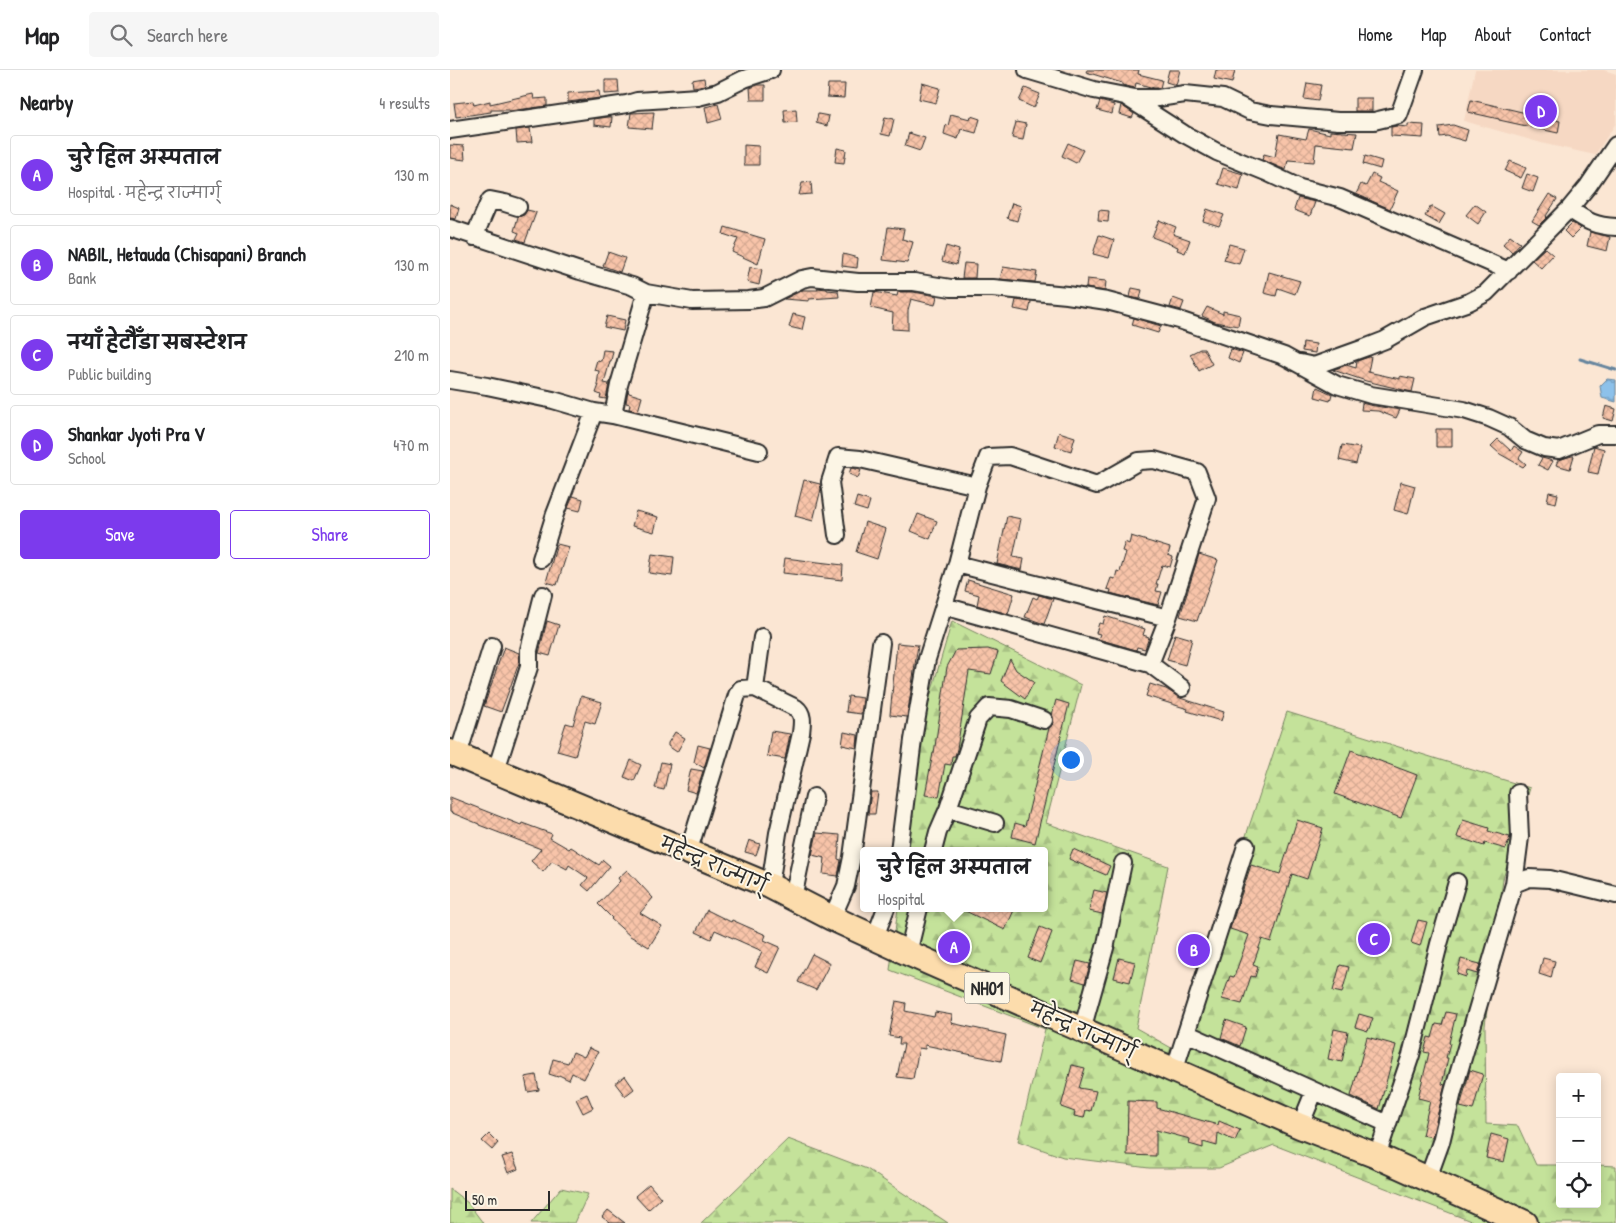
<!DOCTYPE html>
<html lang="en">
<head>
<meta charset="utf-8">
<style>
	:root { --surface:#fff; --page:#f6f6f6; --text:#202124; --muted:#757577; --line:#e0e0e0; --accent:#7c3aed }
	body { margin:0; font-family:"Patrick Hand","Playpen Sans Deva",sans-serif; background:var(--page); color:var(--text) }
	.controls { position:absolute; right:15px; bottom:15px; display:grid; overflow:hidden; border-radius:5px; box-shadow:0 2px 12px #0003 }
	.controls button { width:45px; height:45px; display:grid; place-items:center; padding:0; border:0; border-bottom:1px solid var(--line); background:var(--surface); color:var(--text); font:25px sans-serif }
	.scale { position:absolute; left:15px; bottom:12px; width:85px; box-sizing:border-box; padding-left:5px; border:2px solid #2b2b2b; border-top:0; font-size:14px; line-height:18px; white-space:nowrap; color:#2b2b2b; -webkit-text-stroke:4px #fcf5e5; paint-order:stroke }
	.you { position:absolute; left:620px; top:689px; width:18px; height:18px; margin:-12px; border:4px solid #fff; border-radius:50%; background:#1a73e8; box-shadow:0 0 0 8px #1a73e833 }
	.badge { display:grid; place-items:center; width:32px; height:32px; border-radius:50%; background:var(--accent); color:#fff; font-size:16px; font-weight:700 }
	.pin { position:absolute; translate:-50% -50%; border:2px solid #fff; box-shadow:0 1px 5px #0006 }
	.popup { position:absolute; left:410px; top:777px; width:188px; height:65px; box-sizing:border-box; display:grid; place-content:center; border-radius:5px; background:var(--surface); filter:drop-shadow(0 1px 4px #0005); font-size:16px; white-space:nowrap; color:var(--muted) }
	.popup b { font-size:19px; color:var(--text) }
	.popup::after { content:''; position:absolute; left:50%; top:100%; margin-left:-10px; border:10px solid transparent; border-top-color:var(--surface) }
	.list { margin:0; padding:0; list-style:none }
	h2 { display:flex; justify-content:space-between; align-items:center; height:65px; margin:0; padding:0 20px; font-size:21px }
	h2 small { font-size:16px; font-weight:400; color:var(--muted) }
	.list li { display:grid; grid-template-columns:32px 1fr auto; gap:15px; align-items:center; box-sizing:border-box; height:80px; margin:0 10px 10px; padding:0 10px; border:1px solid var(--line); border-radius:5px }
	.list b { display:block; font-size:19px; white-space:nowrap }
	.list p { margin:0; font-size:16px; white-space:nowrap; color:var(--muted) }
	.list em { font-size:16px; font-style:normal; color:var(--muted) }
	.actions { display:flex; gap:10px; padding:15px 20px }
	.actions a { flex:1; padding:11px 0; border:1px solid var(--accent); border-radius:5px; text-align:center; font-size:18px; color:var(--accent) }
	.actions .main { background:var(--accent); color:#fff }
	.icon { flex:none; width:28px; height:28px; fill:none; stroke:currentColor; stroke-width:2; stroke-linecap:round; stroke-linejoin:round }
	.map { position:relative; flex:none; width:1166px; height:1153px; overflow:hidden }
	header { display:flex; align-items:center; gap:30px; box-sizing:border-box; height:70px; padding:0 25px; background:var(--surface); border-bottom:1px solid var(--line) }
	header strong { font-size:24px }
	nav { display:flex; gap:28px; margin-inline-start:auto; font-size:18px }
	.search { width:350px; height:45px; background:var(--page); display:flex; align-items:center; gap:12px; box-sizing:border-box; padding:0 18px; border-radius:5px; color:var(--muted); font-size:19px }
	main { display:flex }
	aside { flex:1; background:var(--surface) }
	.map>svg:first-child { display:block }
	.built { fill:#f6d8c3 }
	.forest { fill:url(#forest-firs); stroke:#788662 }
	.water { fill:url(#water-ripples); stroke:#66859e }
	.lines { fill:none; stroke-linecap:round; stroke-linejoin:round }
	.stream { stroke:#66859e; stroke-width:3 }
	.building { fill:url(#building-cross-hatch); stroke:#2b2b2b }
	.minor-casing { stroke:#2b2b2b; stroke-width:20 }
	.highway-casing { stroke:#2b2b2b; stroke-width:28 }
	.minor { stroke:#fcf5e5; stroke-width:16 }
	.highway { stroke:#fcdcac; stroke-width:24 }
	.labels { text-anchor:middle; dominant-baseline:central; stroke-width:4; stroke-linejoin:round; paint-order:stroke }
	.shield { fill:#fcf5e5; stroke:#6a6863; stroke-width:1 }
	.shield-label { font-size:18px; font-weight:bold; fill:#2b2b2b }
	.street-label { font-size:19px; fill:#2b2b2b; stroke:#fcf5e5 }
</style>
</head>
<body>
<header>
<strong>Map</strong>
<div class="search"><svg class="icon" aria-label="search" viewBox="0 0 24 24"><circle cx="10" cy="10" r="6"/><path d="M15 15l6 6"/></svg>Search here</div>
<nav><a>Home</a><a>Map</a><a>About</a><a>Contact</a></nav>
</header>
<main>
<aside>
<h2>Nearby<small>4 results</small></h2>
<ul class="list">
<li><span class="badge">A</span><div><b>चुरे हिल अस्पताल</b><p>Hospital · महेन्द्र राज्मार्ग्</p></div><em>130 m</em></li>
<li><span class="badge">B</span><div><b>NABIL, Hetauda (Chisapani) Branch</b><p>Bank</p></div><em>130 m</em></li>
<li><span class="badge">C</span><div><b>नयाँ हेटौँडा सबस्टेशन</b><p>Public building</p></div><em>210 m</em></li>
<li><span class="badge">D</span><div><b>Shankar Jyoti Pra V</b><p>School</p></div><em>470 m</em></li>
</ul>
<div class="actions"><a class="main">Save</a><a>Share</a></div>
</aside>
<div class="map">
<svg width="1166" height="1153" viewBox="0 0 1166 1153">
	<defs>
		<pattern id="forest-firs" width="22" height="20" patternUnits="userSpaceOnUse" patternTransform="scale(1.25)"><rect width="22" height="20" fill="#c4e29a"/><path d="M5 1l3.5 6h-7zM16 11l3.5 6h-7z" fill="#a9c285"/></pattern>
		<pattern id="water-ripples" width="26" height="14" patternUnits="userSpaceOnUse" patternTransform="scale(1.25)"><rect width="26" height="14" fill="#8dc1ea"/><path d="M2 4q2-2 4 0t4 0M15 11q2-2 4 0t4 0" fill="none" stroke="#739dbe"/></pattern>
		<pattern id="building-cross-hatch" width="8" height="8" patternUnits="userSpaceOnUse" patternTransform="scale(1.25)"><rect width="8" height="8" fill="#f8c4a9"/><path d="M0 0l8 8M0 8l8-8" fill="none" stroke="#d5a992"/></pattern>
	</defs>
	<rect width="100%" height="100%" fill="#fbe6d3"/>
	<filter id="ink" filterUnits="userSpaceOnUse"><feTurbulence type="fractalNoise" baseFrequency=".02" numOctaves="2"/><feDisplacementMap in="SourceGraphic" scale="10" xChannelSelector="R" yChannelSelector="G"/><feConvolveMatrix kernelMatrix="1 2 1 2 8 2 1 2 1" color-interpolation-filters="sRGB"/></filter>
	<g filter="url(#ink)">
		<path class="built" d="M1025,0H1154L1166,4V53L1145,85L1095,74L1014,51Z"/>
		<path class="forest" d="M502,551L631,615L596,753L718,796L686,958L725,980L837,642L1080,718L1053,809L1035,956L1036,1054L1068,1056L1086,1095H1110V1134H1147V1095L1166,1096V1153H1026L824,1075L769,1098H699L613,1087L568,1071L595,959L440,900L448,838H594V781H455L470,661Z
			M338,1069L417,1099L498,1153H251Z
			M111,1118L138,1124L125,1153H81Z
			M0,1119L18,1133L33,1153H0Z"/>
		<path class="water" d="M1157,309L1166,310V332L1152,328L1150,316Z"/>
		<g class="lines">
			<path class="stream" d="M1130,289L1166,300"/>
		</g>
		<path class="building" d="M637,0H689L688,4L712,10L710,18H704L686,13L685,18L672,15V13L636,2Z
			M719,0H730L726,15L716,12Z
			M766,0H785L782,13L764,9Z
			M254,8L255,15L243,17L242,10Z
			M155,10H168L169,23L155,24Z
			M472,13L490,18L486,33L469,29Z
			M857,13L871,15L868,31L854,29Z
			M378,14H395L394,28L377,27Z
			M308,15H315V30H301L300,18Z
			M575,18L590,24L584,38L569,31Z
			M149,21L150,28L118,32V23Z
			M83,24L84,29L97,28V36L59,41V40H41V42L6,47L4,33L23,31L24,35L40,31V34Z
			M905,28H922V41H905Z
			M1021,30L1110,51L1108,63L1049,50V49L1018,42Z
			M650,31L664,35L662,44L647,40Z
			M268,34L272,49L258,53L255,37Z
			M671,35L684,44L682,48L669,44Z
			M346,39L347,52L335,53L334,40Z
			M204,42L202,59L179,57L181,43Z
			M368,44L379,46L377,56L366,53Z
			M501,44L520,49L521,46L530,49L526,63L511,59L508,69L494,64L496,55L498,56Z
			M158,47H162L161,57L144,55V49Z
			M435,47L444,49L440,66L431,64Z
			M566,52L576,54L573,70L562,68Z
			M958,54L974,55L973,68L941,66V57L947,56L958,57Z
			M1003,55L1018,60L1015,71L997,66L990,67L989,57Z
			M80,58L82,72L67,73L66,60Z
			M859,59L880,64V61L907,63L904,78L866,74L864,92L838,90L836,100L812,90L814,84L825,87L829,64L856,69Z
			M459,63L475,68L470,81L455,76Z
			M618,73L633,80L626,93L612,86Z
			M0,75L14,76L15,90L0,88Z
			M294,75L309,76V95H294Z
			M387,78L396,80L394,93L385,92Z
			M915,86L932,91L930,99L913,94Z
			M1060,91L1076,98L1071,108L1055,101Z
			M773,98L793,104L789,120L768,114Z
			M922,104L930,108L928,112L948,121L940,139L906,124L911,114L916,116Z
			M1077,104L1088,108L1083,122L1072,118Z
			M361,112L362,124L349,125L352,113Z
			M1099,124L1107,129L1096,146L1097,147L1089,155L1082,151Z
			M848,128L865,132L860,146L844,140Z
			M562,133L571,136L567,151L557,148Z
			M0,134L9,138L6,149L0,148Z
			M1025,134L1036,142L1028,154L1016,145Z
			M981,136L995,144L989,154L975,146Z
			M757,139L774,145L769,156L753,151Z
			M77,140L86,142V143L75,172L66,169L69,163L64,161L68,147L74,145Z
			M649,140L659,141L658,152L648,151Z
			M709,150L726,157L723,164L740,170L735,183L727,180L728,177L702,167Z
			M1122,153L1131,158L1121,168L1114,161Z
			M275,157L315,169L308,194L282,182L288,169L273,164Z
			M438,157L454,159L452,169L463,172L457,193L433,190Z
			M1140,162L1160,167L1157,181L1137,176Z
			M649,165L664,170L659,188L643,184Z
			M1060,166L1070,173L1062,182L1053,174Z
			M779,174L794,178L789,194L774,190Z
			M496,176L509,180L506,195L492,191Z
			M1095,178L1103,185L1091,198L1082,190Z
			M158,182L175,188L170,202L153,196Z
			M393,184L408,188L407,198L392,196Z
			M514,193L526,194L525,208H512Z
			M300,197L312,199L309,215L297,212Z
			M553,197L587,202L585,212L550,209Z
			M819,202L850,211L845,224L828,218L826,226L814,223Z
			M637,209L656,211L655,221L636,218Z
			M367,218L377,219V220L388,221L389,227L359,229V231L334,229L353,220H368Z
			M682,218L692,220L690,229L680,227Z
			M424,222L447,226L448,222H463L487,226L485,235L461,229L458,240V260L442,259L443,243L421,238Z
			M723,228L734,232L731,240L720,237Z
			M566,230L581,232L579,242L564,239Z
			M757,237L773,244V241L790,245L788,256L765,252L752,246Z
			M343,244L355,247L352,260L339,257Z
			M157,246L175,250L173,261L154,257Z
			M684,248L711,256L708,263L682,255Z
			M853,272L866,274L865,283L852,281Z
			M750,279H754L762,294L749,301L740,284Z
			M781,279L793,283L789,293L778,288Z
			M153,280L163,281L161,291H160L154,313L159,314L156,329L150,328L151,325L146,323L149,315H147L149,301L144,300L147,290L151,291Z
			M919,287H921L918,302L950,309V306L965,309L962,322L916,311L883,300L896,295L906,298L907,291Z
			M867,317L882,324L880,331L865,327Z
			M178,320L179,323L192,327L188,341L179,339L180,334L176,333Z
			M912,333L919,335L950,340L946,348L928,341L911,340Z
			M1156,336L1166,339L1163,351L1153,348Z
			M986,359H1002V377H986Z
			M609,362L625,367L621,381L605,376Z
			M1048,369L1061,381L1064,376L1073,382L1069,388L1076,394L1073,397L1050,384L1041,376Z
			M892,375L910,378L906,394L889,390Z
			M1144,376L1154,379L1148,404L1138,402Z
			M1122,386H1124L1120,399L1106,395L1108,390Z
			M1092,388L1103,391L1098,400L1088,395Z
			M401,398L411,400L408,408L399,404Z
			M354,410L370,414L371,419L363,451L345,446Z
			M951,412L965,416L958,444L944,440Z
			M1099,422L1108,424L1106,433L1097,431Z
			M123,426L133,429L130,441L118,438Z
			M407,427L420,431L417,441L404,437Z
			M186,441L208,447L204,462L182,456Z
			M468,444L487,451L480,469L461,461Z
			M557,446L571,449L563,487L574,489L572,500L547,494Z
			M415,452L436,459L427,489L406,482Z
			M681,466L720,478L718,485L723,487L720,497L712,495L706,514H708L706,521L712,522L708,535L660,523L661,520L657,519L661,508L665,509L667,501L670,502L676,482L672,481L675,472L679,474Z
			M107,474L119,477L107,515L96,512Z
			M202,484L224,487L222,506L199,503Z
			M749,484L768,490L747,551L730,546Z
			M335,488L393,495L392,510L333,503Z
			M518,510L564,524L558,544L527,535L529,525L515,521Z
			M589,525L603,529L594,554L575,547L583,527L587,529Z
			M655,546L695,559L693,565L699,567L695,579L687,577L686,580L648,569L650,564L646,563L649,553L653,554Z
			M97,551L109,555L100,586L89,583Z
			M725,564L742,569L735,595L717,590Z
			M447,573L468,575L457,647L440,645Z
			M54,577L69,583V593L51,642L34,636Z
			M538,579L548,582L541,604L519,601L507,679L505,686H502L501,695L495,694L489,727L475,725L483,683H484L497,597L506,580Z
			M560,589L566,600L584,612L575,629L551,611Z
			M700,614L716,619L730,628L774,642L771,651L737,641L738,639L696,626Z
			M131,626L152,632L145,654L135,651L125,686L107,681L116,653L123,655Z
			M398,626L413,628L411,644L396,642Z
			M606,630L619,634L585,773L562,767L565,753L575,756L599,658L604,653L602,645Z
			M321,661L340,664L335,689L317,686Z
			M225,662L235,668L227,682L218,676V673Z
			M394,662L408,665L407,678L392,675Z
			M248,675L260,678L254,698L244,692Z
			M901,680L967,705L951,748L885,724Z
			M181,690L191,695L184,711L174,707Z
			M211,692L220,694L214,720L205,718Z
			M241,699L253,701L246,723L236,720Z
			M421,722H428L425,744H418Z
			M0,727L71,755L72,753L102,764L100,768L119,779L121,777L149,795L153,790L160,796L139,821L132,815L138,808L119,795L117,799L102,791L93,802L81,791L91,779L29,755V754L0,742Z
			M847,750L873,758L857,809L842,804L821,872L812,869L803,895L808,897L805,907L801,906L792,934L772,929L780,906L784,907L799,865L780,859L801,795L830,804Z
			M1013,750L1039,758L1038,761L1060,767L1056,779L1035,773L1034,776L1007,767Z
			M367,763L390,765L388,789L391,790L388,806L373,804L375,788L362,785Z
			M299,770L310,774L306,785L295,782Z
			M623,779L660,796L656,805L619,789Z
			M177,800L203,828L190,843L212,856L199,877L180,866L161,849L162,848L148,834L170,811L168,808Z
			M644,820L657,823L652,844L639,841Z
			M509,838H565L555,860Z
			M257,840L281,852L282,850L316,865L314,870L330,877L318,903L305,897L312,881L265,860L261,869L246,862Z
			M968,850L977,852L970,876L961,873Z
			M590,857L602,862L590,893L578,888Z
			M362,884L380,893L366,920L348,912Z
			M669,888L685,892L680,912L664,908Z
			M1093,888L1105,891L1101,908L1089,904Z
			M1011,889L1030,894L1027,904L1017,901L1016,907L1007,904Z
			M627,891L640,894L635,913L622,909Z
			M890,895L899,897L892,923L883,921Z
			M446,931L456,933L455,941L484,947L485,942L502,945L501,953L556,965L551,991L475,975V979L469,978L463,1009L447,1007L454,974H449L450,968L439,966Z
			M996,942L1006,944L999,973H1000L996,988H998L992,1014L995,1015L982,1067L972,1065L980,1031L968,1028L979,983L974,982L978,967L982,968L986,954L992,955Z
			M909,944L923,948L918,961L905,957Z
			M776,950L796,957L790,976L771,968Z
			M884,959L898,962L892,992L878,989Z
			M917,967L946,975L929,1039L901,1026Z
			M139,978L148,982L134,1009L122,1003L119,1010L109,1005L108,1007L99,1004L103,989L118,993L123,982L134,987Z
			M622,995L635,998L629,1018L646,1021L641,1041L636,1040L634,1048L624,1046L625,1042L611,1037Z
			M1020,1000L1033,1004L1023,1040L1010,1037Z
			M86,1005L89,1020L78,1022L75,1007Z
			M175,1006L184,1019L175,1026L165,1013Z
			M137,1024L143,1038L133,1043L126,1029Z
			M678,1031L707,1032V1038L768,1055L769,1051L790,1060L785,1071L768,1063L767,1076L753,1072V1078L739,1074L740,1069L706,1060V1086L677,1085Z
			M39,1064L48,1073L42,1080L32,1071Z
			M1041,1064L1059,1069L1054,1092L1036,1088Z
			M62,1084L68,1099L58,1103L52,1087Z
			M199,1114L211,1128L198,1140L185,1126Z
			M158,1140L175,1153H160L152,1147Z"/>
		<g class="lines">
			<g class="minor-casing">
				<path id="minor" d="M577,0L644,20L685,28H708L735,24L773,28L800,41L821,45L888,51H924L949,45L965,0
					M678,28L734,64L767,82L816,102L850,118L890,128L1059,201
					M0,60L177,34L187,31L248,27L268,22L294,9L321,0
					M1119,139C1137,151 1144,156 1166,157
					M0,158L130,201L182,216L196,223L242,231L299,230L314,228L352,209L362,207L408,212H464L501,218H543L617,225L657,231L729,250L834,286L887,315L921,325L1014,340L1039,348L1059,357L1075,370L1094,378L1109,380L1148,364H1166
					M24,167L40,130L55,133L68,137
					M850,293L864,296L917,277L935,270L975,247L1019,232L1036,223L1119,139L1138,116L1166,75
					M0,310L37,316L103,330L144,342L163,345L169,315L196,223
					M163,345L309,381
					M387,465L380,412L388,387L410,389L527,416
					M91,489L105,444L144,342
					M507,494L718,548
					M494,536L700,594
					M312,567L305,618L346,638C354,644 352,654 351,663L328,763L320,816
					M8,685L42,576
					M46,700L79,597V580L93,525
					M498,739L528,649L539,637L561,639L594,650
					M449,781L463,670L477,589L507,494L527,416L538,387L560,386L647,415L689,391L704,390L747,402L757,428L718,548L700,594L732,618
					M483,781L488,762L498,739L545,753
					M238,783L287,625L291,619L305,618
					M1064,814L1070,767L1068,723
					M343,828L364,727
					M382,848L396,816L402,787L431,573
					M425,867L436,838
					M458,883L469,838
					M632,960L656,874L673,793
					M736,963L938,1054
					M724,1001L796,776
					M850,1056L864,1022
					M927,1086L961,985L989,874L1007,812
					M978,1108L991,1072L1003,1022L1064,814L1079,808L1100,809L1166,825"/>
			</g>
			<g class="highway-casing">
				<path id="highway" d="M0,682L320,816L382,848L458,883L850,1056L927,1086L1075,1153"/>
			</g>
			<use href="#minor" class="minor"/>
			<use href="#highway" class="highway"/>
		</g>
	</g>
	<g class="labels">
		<rect class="shield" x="514.5" y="902.5" width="45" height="31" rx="4"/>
		<g class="shield-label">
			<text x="537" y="918">NH01</text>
		</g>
		<g class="street-label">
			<text transform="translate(264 794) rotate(23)">महेन्द्र राज्मार्ग्</text>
			<text transform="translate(633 960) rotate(24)">महेन्द्र राज्मार्ग्</text>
		</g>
	</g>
</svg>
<div class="controls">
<button>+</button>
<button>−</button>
<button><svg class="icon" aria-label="locate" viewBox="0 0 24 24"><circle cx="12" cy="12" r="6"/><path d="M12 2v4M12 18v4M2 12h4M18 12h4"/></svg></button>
</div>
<div class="scale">50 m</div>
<div class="you"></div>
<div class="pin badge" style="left:504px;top:877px">A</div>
<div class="popup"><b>चुरे हिल अस्पताल</b>Hospital</div>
<div class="pin badge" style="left:744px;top:880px">B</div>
<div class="pin badge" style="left:924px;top:869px">C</div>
<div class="pin badge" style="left:1091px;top:41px">D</div>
</div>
</main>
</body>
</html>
